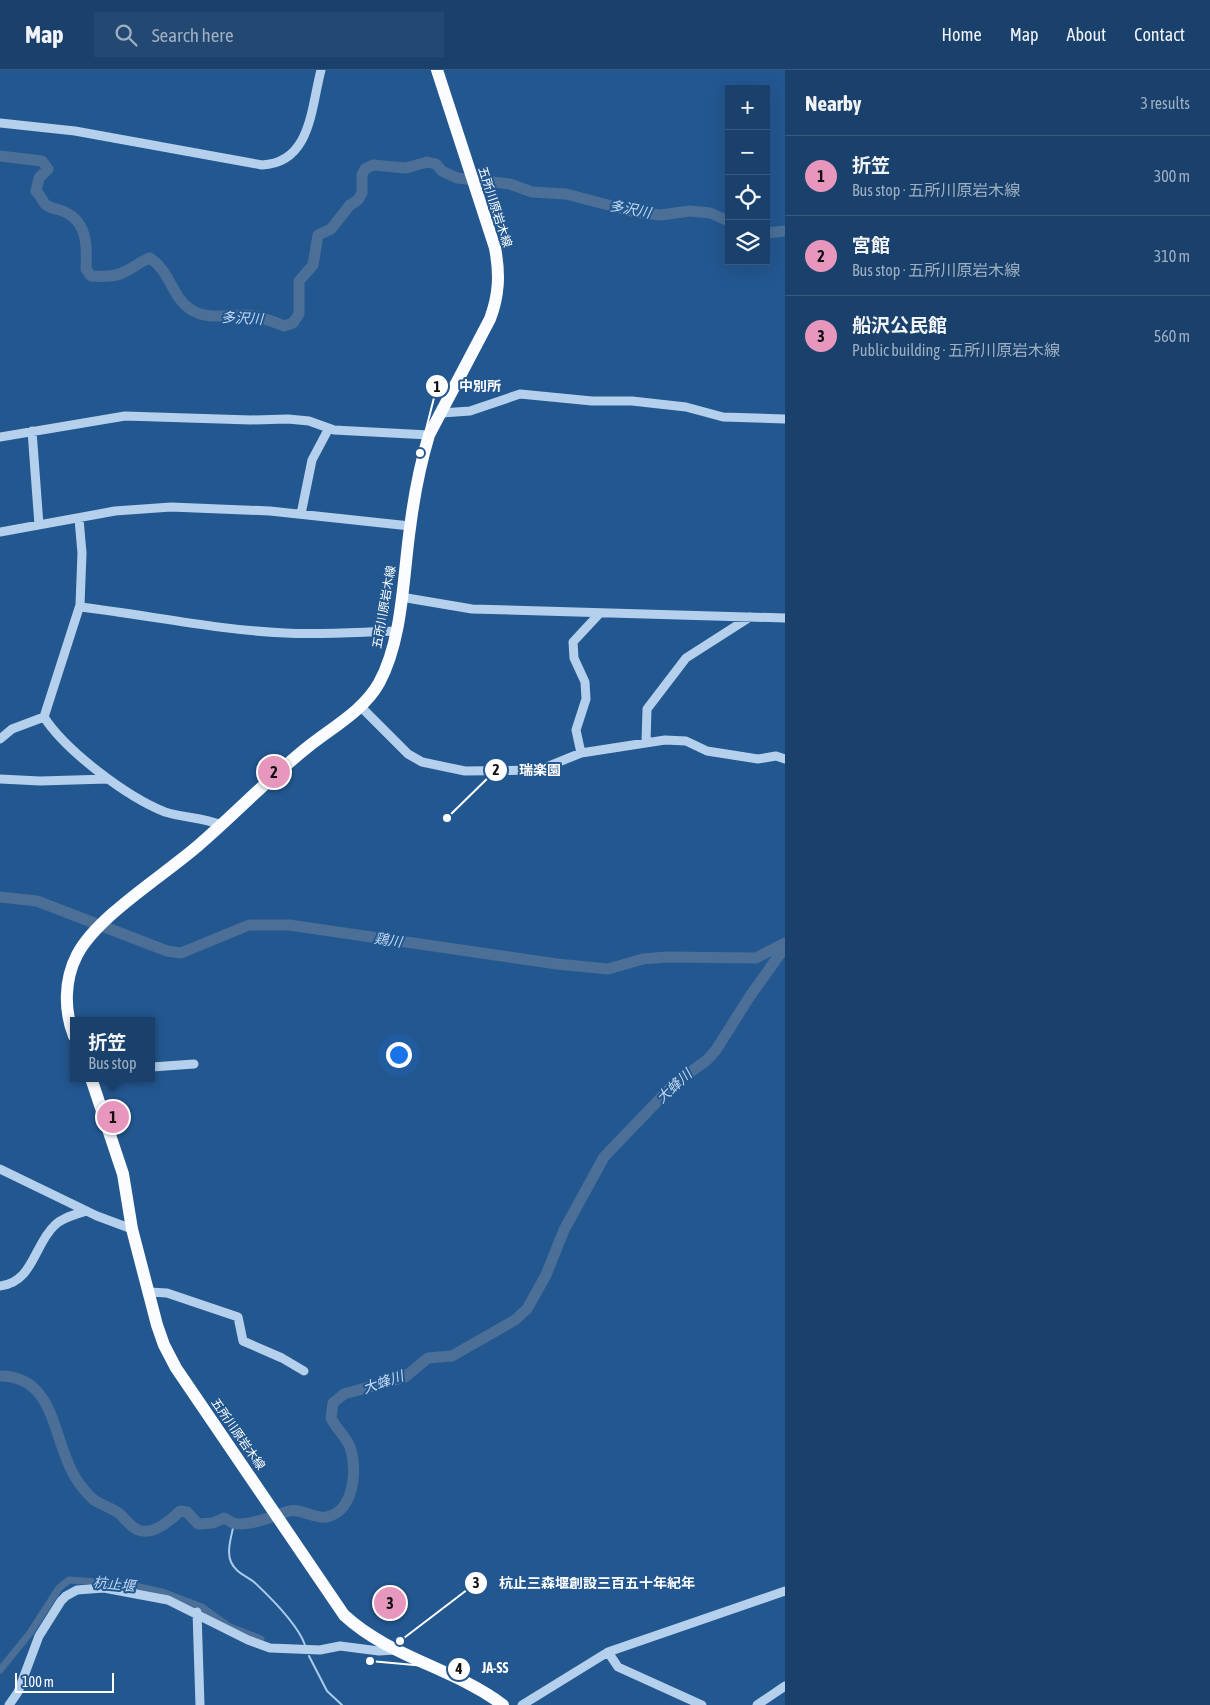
<!DOCTYPE html>
<html lang="en">
<head>
<meta charset="utf-8">
<style>
	:root { --surface:#1a416c; --page:#234872; --text:#f1f3f6; --muted:#9fafc2; --line:#385a7f; --accent:#e797bd }
	body { margin:0; font-family:"Asap Condensed","Noto Sans JP",sans-serif; background:var(--page); color:var(--text) }
	.controls { position:absolute; right:15px; top:15px; display:grid; overflow:hidden; border-radius:0px; box-shadow:0 5px 20px #0002 }
	.controls button { width:45px; height:45px; display:grid; place-items:center; padding:0; border:0; border-bottom:1px solid var(--line); background:var(--surface); color:var(--text); font:25px sans-serif }
	.scale { position:absolute; left:15px; bottom:12px; width:99px; box-sizing:border-box; padding-left:5px; border:2px solid #fff; border-top:0; font-size:14px; line-height:18px; white-space:nowrap; color:#fff; -webkit-text-stroke:4px #235790; paint-order:stroke }
	.you { position:absolute; left:398px; top:984px; width:18px; height:18px; margin:-12px; border:4px solid #fff; border-radius:50%; background:#1a73e8; box-shadow:0 0 0 8px #1a73e833 }
	.badge { display:grid; place-items:center; width:32px; height:32px; border-radius:50%; background:var(--accent); color:#111; font-size:16px; font-weight:700 }
	.pin { position:absolute; translate:-50% -50%; border:2px solid #fff; box-shadow:0 1px 5px #0006 }
	.popup { position:absolute; left:70px; top:947px; width:85px; height:65px; box-sizing:border-box; display:grid; place-content:center; border-radius:0px; background:var(--surface); filter:drop-shadow(0 1px 4px #0005); font-size:16px; white-space:nowrap; color:var(--muted) }
	.popup b { font-size:19px; color:var(--text) }
	.popup::after { content:''; position:absolute; left:50%; top:100%; margin-left:-10px; border:10px solid transparent; border-top-color:var(--surface) }
	.list { margin:0; padding:0; list-style:none }
	h2 { display:flex; justify-content:space-between; align-items:center; height:65px; margin:0; padding:0 20px; font-size:21px }
	h2 small { font-size:16px; font-weight:400; color:var(--muted) }
	.list li { display:grid; grid-template-columns:32px 1fr auto; gap:15px; align-items:center; box-sizing:border-box; height:80px; padding:0 20px; border-top:1px solid var(--line) }
	.list b { display:block; font-size:19px; white-space:nowrap }
	.list p { margin:0; font-size:16px; white-space:nowrap; color:var(--muted) }
	.list em { font-size:16px; font-style:normal; color:var(--muted) }
	.icon { flex:none; width:28px; height:28px; fill:none; stroke:currentColor; stroke-width:2; stroke-linecap:round; stroke-linejoin:round }
	.map { position:relative; flex:none; width:785px; height:1635px; overflow:hidden }
	header { display:flex; align-items:center; gap:30px; box-sizing:border-box; height:70px; padding:0 25px; background:var(--surface); border-bottom:1px solid var(--line) }
	header strong { font-size:24px }
	nav { display:flex; gap:28px; margin-inline-start:auto; font-size:18px }
	.search { width:350px; height:45px; background:var(--page); display:flex; align-items:center; gap:12px; box-sizing:border-box; padding:0 18px; border-radius:0px; color:var(--muted); font-size:19px }
	main { display:flex }
	aside { flex:1; background:var(--surface) }
	.map>svg:first-child { display:block }
	.lines { fill:none; stroke-linecap:round; stroke-linejoin:round }
	.stream { stroke:#a9cbed; stroke-width:2 }
	.canal { stroke:#4b6f97; stroke-width:7 }
	.river { stroke:#4b6f97; stroke-width:11 }
	.minor { stroke:#b5d0ec; stroke-width:9 }
	.major { stroke:#fafcff; stroke-width:12 }
	.labels { text-anchor:middle; dominant-baseline:central; stroke-width:4; stroke-linejoin:round; paint-order:stroke }
	.street-label { font-size:12px; fill:#fff; stroke:#235790 }
	.water-label { font-size:14px; font-style:italic; fill:#c1d9f3; stroke:#235790 }
	.leader { fill:none; stroke:#fff; stroke-width:2 }
	.callout-dot { fill:#fff; stroke:#235790; stroke-width:2 }
	.mark-label { font-size:15px; text-anchor:middle; font-weight:bold; fill:#111 }
	.callout-label { font-size:14px; text-anchor:middle; font-weight:bold; fill:#fff; stroke:#235790; stroke-width:4; stroke-linejoin:round; paint-order:stroke }
</style>
</head>
<body>
<header>
<strong>Map</strong>
<div class="search"><svg class="icon" aria-label="search" viewBox="0 0 24 24"><circle cx="10" cy="10" r="6"/><path d="M15 15l6 6"/></svg>Search here</div>
<nav><a>Home</a><a>Map</a><a>About</a><a>Contact</a></nav>
</header>
<main>
<div class="map">
<svg width="785" height="1635" viewBox="0 0 785 1635">
	<rect width="100%" height="100%" fill="#235790"/>
	<g class="lines">
		<path class="stream" d="M234,1453C232,1465 226,1481 231,1492C236,1503 245,1505 254,1512C270,1527 297,1553 305,1575
			M309,1586L327,1621L342,1635"/>
		<path class="canal" d="M0,1600L30,1563L59,1518L69,1510L126,1514L162,1522L202,1537L230,1557L261,1569"/>
		<path class="river" d="M0,86L42,91L48,99L39,108L36,121C40,125 42,130 45,134C50,139 61,139 67,143C88,154 87,179 86,199L91,206C104,207 117,207 128,200C136,196 141,191 150,188C171,202 171,226 190,239C207,251 229,244 247,245C260,246 272,251 284,256L293,253L299,244V211L313,195L318,165L331,159L350,135L358,130L362,123V105L365,99L373,95L406,98L427,92L436,94L442,101L457,108L510,114L532,122L566,124L635,142L661,145L690,141L710,143L729,151
			M766,163L785,161
			M0,827L37,831L167,881L181,883L249,855H289L557,894L608,899L643,889L666,887L756,888L785,873
			M0,1306C56,1306 52,1369 75,1407C80,1415 87,1424 94,1430C103,1436 113,1438 121,1445C126,1450 131,1457 138,1460C153,1466 170,1451 180,1441L187,1442L198,1454L213,1453L224,1448C227,1449 230,1452 233,1453C246,1458 276,1445 289,1441C300,1438 314,1449 326,1447C354,1442 358,1400 350,1377C346,1366 336,1359 331,1348L333,1333L344,1324L405,1307L428,1288L452,1286L515,1250L527,1239L546,1205L564,1160L604,1087L674,1014L707,990L716,980L750,926L785,877"/>
		<path class="minor" d="M0,53L75,61L262,95C311,93 311,38 321,0
			M442,343L470,341L520,324L592,331H632L686,337L723,347L785,349
			M32,361L39,455
			M0,367L125,346L251,350L288,349L309,351L334,360L429,365
			M301,444L312,390L329,358
			M0,462L115,441L171,437L270,441L410,456
			M401,527L472,539L785,548
			M80,537C148,545 216,560 285,563C322,565 359,562 396,561
			M361,637L408,684L422,692L465,701L539,700L581,683L665,670L686,671L707,681L758,689L776,686L785,689
			M44,647C66,681 127,727 165,742C183,748 203,747 221,755
			M44,647L80,535L82,483L79,449
			M0,669L12,659L44,647
			M646,673L647,639L686,588L750,547
			M581,683L576,660L586,629L585,612L574,588L573,572L600,543
			M0,709L40,711L108,709
			M152,997L194,994
			M0,1099L97,1146L132,1159
			M0,1216C33,1213 34,1174 55,1155C63,1147 75,1145 86,1141
			M149,1222L167,1223L238,1247L243,1271L282,1288L304,1301
			M197,1542L200,1635
			M608,1582L618,1597L702,1635
			M9,1635L18,1622L39,1566L61,1531L66,1526L77,1520L104,1518L168,1530L248,1570L270,1578L320,1580L340,1576L379,1581L395,1580
			M522,1635L608,1582L785,1521
			M757,1635L785,1616"/>
		<path class="major" d="M74,966C64,941 64,910 77,885C97,846 165,805 200,774C237,742 271,706 309,676C333,657 364,640 379,613C403,569 403,506 410,458C414,426 420,395 429,365L490,249C499,225 500,204 495,178L437,0
			M91,1008L123,1104L132,1159L157,1255L164,1275L176,1298L344,1545C389,1587 454,1598 503,1635"/>
	</g>
	<g class="labels">
		<g class="street-label">
			<text transform="translate(495 137) rotate(72)">五所川原岩木線</text>
			<text transform="translate(384 537) rotate(-80)">五所川原岩木線</text>
			<text transform="translate(238 1364) rotate(55)">五所川原岩木線</text>
		</g>
		<g class="water-label">
			<text transform="translate(630 139) rotate(11)">多沢川</text>
			<text transform="translate(242 248) rotate(3)">多沢川</text>
			<text transform="translate(388 870) rotate(8)">鶏川</text>
			<text transform="translate(674 1016) rotate(-43)">大蜂川</text>
			<text transform="translate(383 1312) rotate(-19)">大蜂川</text>
			<text transform="translate(114 1514) rotate(6)">杭止堰</text>
		</g>
	</g>
	<path class="leader" d="M420 383L437 316M447 748L496 700M400 1571L476 1513M370 1591L459 1599"/>
	<g class="callout-dot">
		<circle cx="420" cy="383" r="5"/>
		<circle cx="447" cy="748" r="5"/>
		<circle cx="400" cy="1571" r="5"/>
		<circle cx="370" cy="1591" r="5"/>
		<circle cx="437" cy="316" r="12"/>
		<circle cx="496" cy="700" r="12"/>
		<circle cx="476" cy="1513" r="12"/>
		<circle cx="459" cy="1599" r="12"/>
	</g>
	<g class="mark-label">
		<text x="437" y="322">1</text>
		<text x="496" y="705">2</text>
		<text x="476" y="1518">3</text>
		<text x="459" y="1604">4</text>
	</g>
	<g class="callout-label">
		<text x="480" y="321">中別所</text>
		<text x="540" y="705">瑞楽園</text>
		<text x="597" y="1518">杭止三森堰創設三百五十年紀年</text>
		<text x="495" y="1603">JA-SS</text>
	</g>
</svg>
<div class="controls">
<button>+</button>
<button>−</button>
<button><svg class="icon" aria-label="locate" viewBox="0 0 24 24"><circle cx="12" cy="12" r="6"/><path d="M12 2v4M12 18v4M2 12h4M18 12h4"/></svg></button>
<button><svg class="icon" aria-label="layers" viewBox="0 0 24 24"><path d="M12 4l9 5-9 5-9-5zM3 14l9 5 9-5"/></svg></button>
</div>
<div class="scale">100 m</div>
<div class="you"></div>
<div class="pin badge" style="left:113px;top:1047px">1</div>
<div class="popup"><b>折笠</b>Bus stop</div>
<div class="pin badge" style="left:274px;top:702px">2</div>
<div class="pin badge" style="left:390px;top:1533px">3</div>
</div>
<aside>
<h2>Nearby<small>3 results</small></h2>
<ul class="list">
<li><span class="badge">1</span><div><b>折笠</b><p>Bus stop · 五所川原岩木線</p></div><em>300 m</em></li>
<li><span class="badge">2</span><div><b>宮館</b><p>Bus stop · 五所川原岩木線</p></div><em>310 m</em></li>
<li><span class="badge">3</span><div><b>船沢公民館</b><p>Public building · 五所川原岩木線</p></div><em>560 m</em></li>
</ul>
</aside>
</main>
</body>
</html>
